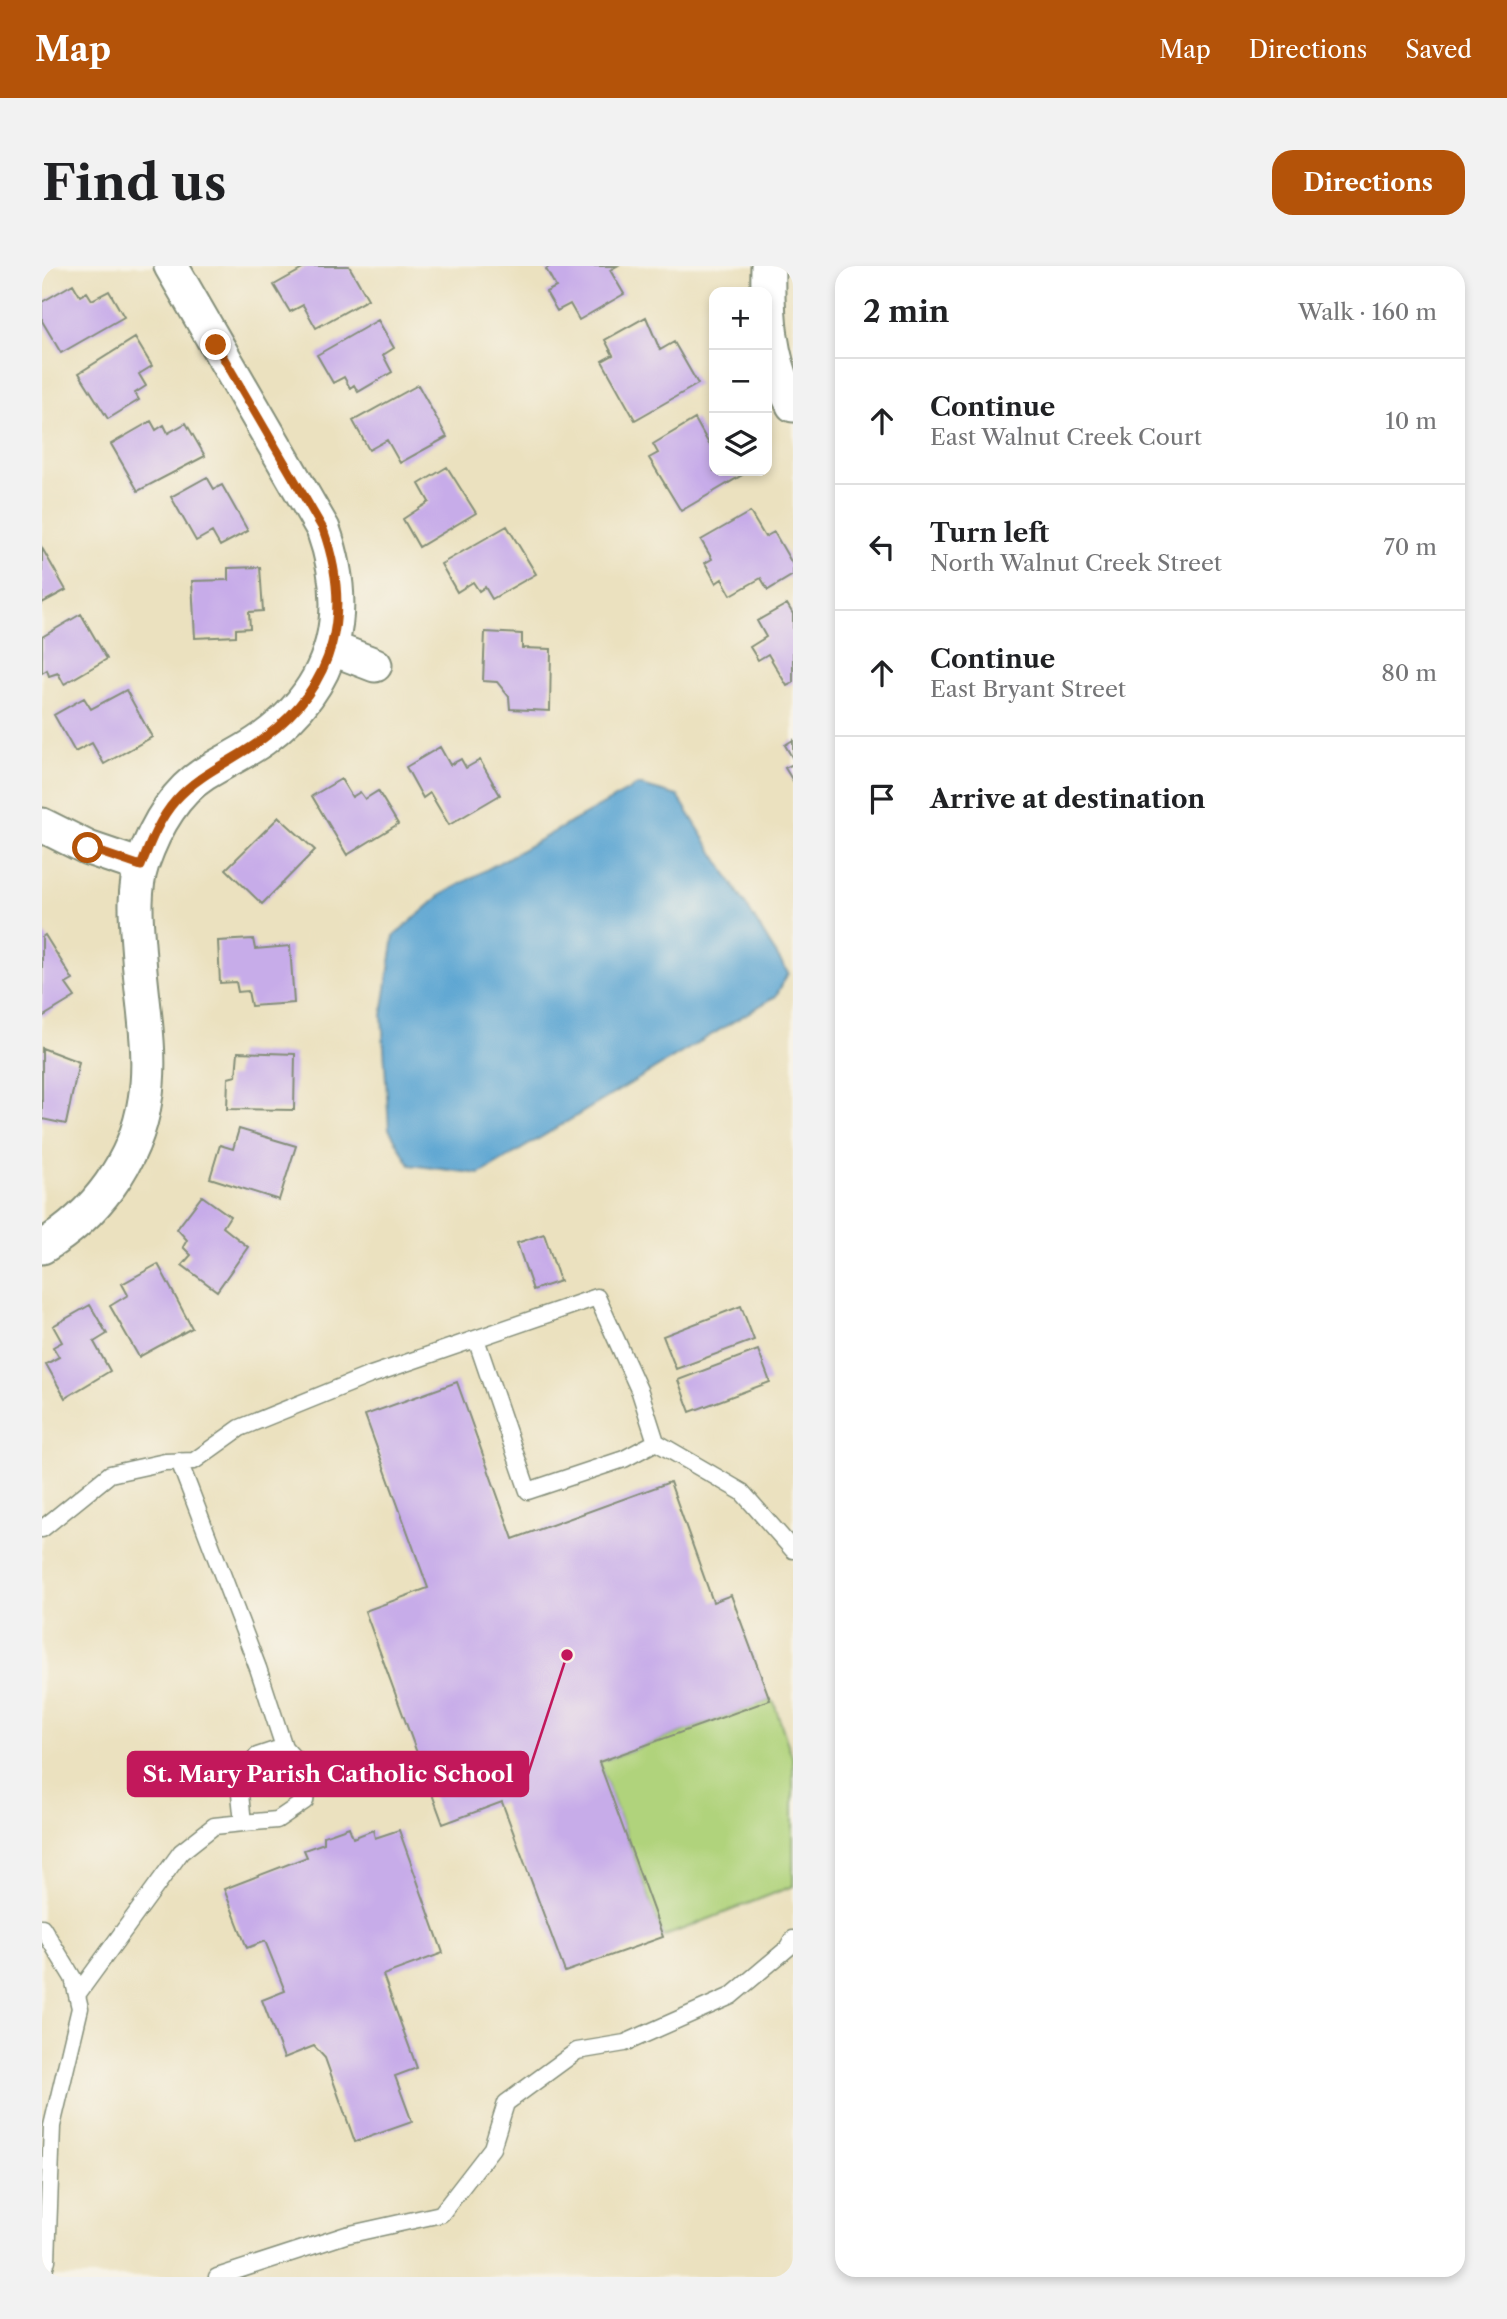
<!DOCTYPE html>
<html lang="en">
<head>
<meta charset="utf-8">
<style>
	:root { --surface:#fff; --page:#f2f2f2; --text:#202124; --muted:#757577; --line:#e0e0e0; --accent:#b45309 }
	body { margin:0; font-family:"Libre Caslon Text",serif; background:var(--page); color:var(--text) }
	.controls { position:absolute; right:21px; top:21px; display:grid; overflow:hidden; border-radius:14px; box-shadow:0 4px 10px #0003 }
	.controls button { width:63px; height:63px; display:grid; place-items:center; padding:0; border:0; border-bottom:2px solid var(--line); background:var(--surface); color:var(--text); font:35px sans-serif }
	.stop { position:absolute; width:21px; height:21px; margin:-16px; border:5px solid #b45309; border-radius:50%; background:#fff }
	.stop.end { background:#b45309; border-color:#fff; box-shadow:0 2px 7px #0008 }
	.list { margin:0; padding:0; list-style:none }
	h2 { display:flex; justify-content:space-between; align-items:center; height:91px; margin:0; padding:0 28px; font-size:30px }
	h2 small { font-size:23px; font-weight:400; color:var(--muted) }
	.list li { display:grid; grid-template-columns:46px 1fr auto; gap:21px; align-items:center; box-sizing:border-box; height:126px; padding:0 28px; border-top:2px solid var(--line) }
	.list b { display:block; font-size:26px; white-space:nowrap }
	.list p { margin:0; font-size:23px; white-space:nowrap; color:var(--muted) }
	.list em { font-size:23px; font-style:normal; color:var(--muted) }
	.icon { flex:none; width:38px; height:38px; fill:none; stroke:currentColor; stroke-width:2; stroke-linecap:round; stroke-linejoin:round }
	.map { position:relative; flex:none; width:751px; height:2011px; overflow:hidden; border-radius:21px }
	header { display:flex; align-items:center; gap:42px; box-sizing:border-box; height:98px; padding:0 35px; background:var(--accent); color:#fff }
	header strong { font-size:33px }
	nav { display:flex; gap:38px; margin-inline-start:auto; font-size:24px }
	.intro { display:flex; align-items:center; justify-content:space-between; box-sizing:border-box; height:168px; padding:0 42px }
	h1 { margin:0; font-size:49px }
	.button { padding:18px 32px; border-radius:21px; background:var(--accent); color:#fff; font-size:24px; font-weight:700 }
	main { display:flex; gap:42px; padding:0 42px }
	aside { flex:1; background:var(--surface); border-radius:21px; box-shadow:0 4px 10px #0003 }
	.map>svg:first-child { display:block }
	.green { fill:#b0d37c; stroke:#688858; stroke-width:2 }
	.water { fill:#5aa4d2; stroke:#3c7083; stroke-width:2 }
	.building { fill:#c7ace9 }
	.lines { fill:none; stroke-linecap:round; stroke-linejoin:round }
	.service-casing { stroke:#858f7a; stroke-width:19 }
	.minor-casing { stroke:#858f7a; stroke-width:37 }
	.service { stroke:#fff; stroke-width:16 }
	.minor { stroke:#fff; stroke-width:33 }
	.route { stroke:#b45309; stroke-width:9 }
	.leader { fill:none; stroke:#c2185b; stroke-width:2.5 }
	.callout-dot { fill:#c2185b; stroke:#f7f3e8; stroke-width:2.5 }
	.callout { fill:#c2185b; stroke:#c2185b; stroke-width:2.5 }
	.callout-label { font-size:23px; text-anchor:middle; font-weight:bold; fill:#fff }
</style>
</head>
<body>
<header>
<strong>Map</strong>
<nav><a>Map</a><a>Directions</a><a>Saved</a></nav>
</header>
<div class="intro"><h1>Find us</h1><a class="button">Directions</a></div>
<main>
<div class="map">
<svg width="751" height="2011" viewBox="0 0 751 2011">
	<rect width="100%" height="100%" fill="#f7f3e8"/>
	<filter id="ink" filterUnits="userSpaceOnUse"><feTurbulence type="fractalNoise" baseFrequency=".0143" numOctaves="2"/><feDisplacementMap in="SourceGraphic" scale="14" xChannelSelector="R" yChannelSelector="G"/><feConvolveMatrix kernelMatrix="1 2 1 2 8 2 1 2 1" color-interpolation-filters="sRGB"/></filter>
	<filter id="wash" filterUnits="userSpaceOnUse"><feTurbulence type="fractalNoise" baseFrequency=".00686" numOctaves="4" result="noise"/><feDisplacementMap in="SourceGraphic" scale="28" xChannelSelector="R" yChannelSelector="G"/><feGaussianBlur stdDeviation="1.57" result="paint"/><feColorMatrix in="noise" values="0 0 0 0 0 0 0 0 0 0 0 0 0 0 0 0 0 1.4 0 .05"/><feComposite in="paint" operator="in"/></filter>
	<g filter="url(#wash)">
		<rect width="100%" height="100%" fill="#ebe1bf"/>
		<path class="green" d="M728,1434L732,1437L751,1493V1620L621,1671L557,1496Z"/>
		<path class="water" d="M596,519L636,530L746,707L734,730L438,908L368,899L347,863L340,749L352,670L399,629Z"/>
		<g id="blocks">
			<path class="building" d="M266,0H307L326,33L274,62L261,39L248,46L232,19Z
				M508,0H575L568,4L582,28L537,54L528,38L515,45L504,26L514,21L504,3Z
				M31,18L38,30L45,26L50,34L67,25L82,51L19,87L0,55V36Z
				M604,51L618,84L632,76L656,118L593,154L560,95L571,89L563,74Z
				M336,54L352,82L341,89L350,106L316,126L312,119L308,122L302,111L291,117L275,89Z
				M93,72L110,100L97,108L104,120L93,127L97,134L66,153L37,107Z
				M376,119L405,171L358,197L345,174L327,184L311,155Z
				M653,153L667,178L672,175V205H698L700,209L639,245L607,192L616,187L611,178Z
				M109,155L114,164L122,159L126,167L144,157L163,190L96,225L69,178Z
				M405,201L434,247L377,281L361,253L387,236L377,218Z
				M165,211L172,223L180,219L206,265L178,280L170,266L154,275L129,231Z
				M708,246L723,271L732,266L751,299V309L726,324L719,312L689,329L680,313L674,317L663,297L670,293L659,274Z
				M465,260L494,308L450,333L443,321L437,325L431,316L415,326L399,298Z
				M0,282L24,324L0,337Z
				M218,301L221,345L207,346L208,362L194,363V370L153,372L150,315L186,314V302Z
				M745,338L751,348V417L745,420L726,388L716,394L708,381L724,371L715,355Z
				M39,348L65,393L22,418L16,407L7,410L5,404L0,407V371Z
				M443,366L480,368V382L509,383L508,445L468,443L467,431L455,416L441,415Z
				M84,424L110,471L62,498L50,477L33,486L12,449L42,432L49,443Z
				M751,474V493L743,479Z
				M398,481L408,499L419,493L424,502L438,494L458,529L407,559L388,527L381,532L364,501Z
				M751,498V515L743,502Z
				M299,513L310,531L318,526L323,533L336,525L356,558L305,589L270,530Z
				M237,551L273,584L220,638L184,603Z
				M3,669L31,714L24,718L33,731L0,751V671Z
				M211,673L213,683L248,680L252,737L209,740L206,725L196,726L194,716L178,717L176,675Z
				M0,782L37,796L24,858L0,853Z
				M196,786L253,788L252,844L185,843L186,812L194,810Z
				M197,863L254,880L237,934L168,912L178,879L191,883Z
				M160,930L188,950L181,961L206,981L175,1025L140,999L149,989L141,981L145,974L135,963Z
				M502,968L518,1015L491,1024L475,977Z
				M116,998L150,1062L97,1091L68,1040L86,1029L80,1018Z
				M48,1039L65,1068L52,1076L68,1105L23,1132L4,1098L17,1091L11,1081L20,1076L11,1060Z
				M699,1040L712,1074L634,1103L621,1070Z
				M716,1084L728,1116L648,1146L636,1114Z
				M415,1116L471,1273L628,1216L671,1336L689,1329L728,1434L557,1496L621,1671L523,1706L460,1536L401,1558L323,1345L386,1322L323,1149Z
				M307,1561L311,1572L331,1564L333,1572L357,1564L401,1687L341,1709L375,1802L353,1810L370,1856L313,1876L283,1792L272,1780L242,1792L220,1734L243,1725L223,1675L205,1682L182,1623L265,1591L262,1584L282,1577V1570Z"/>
		</g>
	</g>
	<g filter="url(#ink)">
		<use href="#blocks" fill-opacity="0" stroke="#858f7a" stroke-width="2"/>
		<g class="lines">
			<g class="service-casing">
				<path id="service" d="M614,1176L700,1226L751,1284
					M0,1263L68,1208L123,1196L152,1195L198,1162L326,1110L555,1031L598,1126L614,1176L582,1193L486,1225L434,1073
					M201,1557L235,1554L263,1535L267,1509L242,1481
					M0,1661L31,1712L38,1742L10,1860L5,1994L0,2010
					M37,1726L139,1586L172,1560L201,1557L197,1518L215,1490L242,1481L216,1402L137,1195
					M175,2011L304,1969L399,1948L450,1882L464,1837L535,1785L583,1777L689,1730L746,1682L751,1673"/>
			</g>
			<g class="minor-casing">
				<path id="minor" d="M726,0C725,50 727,94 751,139
					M289,382L333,399
					M0,559L46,582L99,600
					M0,981C53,950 94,895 103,834C111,788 100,738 97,692C95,661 90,628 100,598C112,564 131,528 162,508C181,496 203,486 221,473C295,419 310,345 281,263L129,0"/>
			</g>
			<use href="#service" class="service"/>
			<use href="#minor" class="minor"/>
		</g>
	</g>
	<g class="lines" filter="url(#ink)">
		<path class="route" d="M46,582L99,600C108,577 117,553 134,534C159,506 193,494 222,472C295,418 310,345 281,263L174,79"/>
	</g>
	<path class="leader" d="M525 1389L486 1508"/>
	<circle class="callout-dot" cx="525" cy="1389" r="7"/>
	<rect class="callout" x="86" y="1486" width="400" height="44" rx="7"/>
	<g class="callout-label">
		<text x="286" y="1516">St. Mary Parish Catholic School</text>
	</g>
</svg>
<div class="controls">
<button>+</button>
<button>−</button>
<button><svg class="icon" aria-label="layers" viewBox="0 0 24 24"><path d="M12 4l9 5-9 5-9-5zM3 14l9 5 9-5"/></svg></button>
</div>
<div class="stop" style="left:46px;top:582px"></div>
<div class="stop end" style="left:174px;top:79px"></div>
</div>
<aside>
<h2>2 min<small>Walk · 160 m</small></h2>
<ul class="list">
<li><svg class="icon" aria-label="ahead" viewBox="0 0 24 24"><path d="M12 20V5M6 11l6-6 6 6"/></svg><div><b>Continue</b><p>East Walnut Creek Court</p></div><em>10 m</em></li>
<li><svg class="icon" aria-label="left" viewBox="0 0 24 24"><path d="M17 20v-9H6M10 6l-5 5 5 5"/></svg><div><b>Turn left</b><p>North Walnut Creek Street</p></div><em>70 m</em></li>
<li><svg class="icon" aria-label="ahead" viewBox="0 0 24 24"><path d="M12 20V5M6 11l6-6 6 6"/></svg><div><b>Continue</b><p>East Bryant Street</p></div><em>80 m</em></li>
<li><svg class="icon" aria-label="arrive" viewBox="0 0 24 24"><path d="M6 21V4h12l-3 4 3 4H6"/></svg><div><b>Arrive at destination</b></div></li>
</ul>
</aside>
</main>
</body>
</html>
